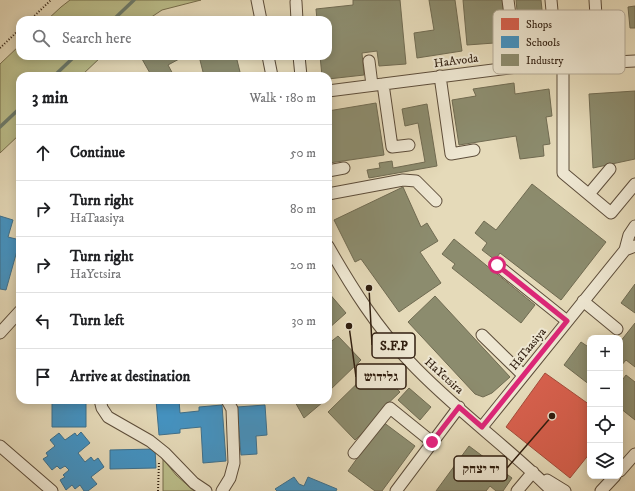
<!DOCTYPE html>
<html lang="en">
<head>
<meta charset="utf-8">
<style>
	:root { --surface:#fff; --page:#f2f2f2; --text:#202124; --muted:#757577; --line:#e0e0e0 }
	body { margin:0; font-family:"IM FELL DW Pica","Frank Ruhl Libre",serif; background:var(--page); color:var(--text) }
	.controls { position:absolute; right:12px; bottom:12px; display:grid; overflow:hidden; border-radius:8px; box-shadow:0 2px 10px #0003 }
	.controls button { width:36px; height:36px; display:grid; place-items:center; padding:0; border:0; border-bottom:1px solid var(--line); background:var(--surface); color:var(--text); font:20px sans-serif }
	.stop { position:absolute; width:12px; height:12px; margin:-9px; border:3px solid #db2777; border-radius:50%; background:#fff }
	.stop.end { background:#db2777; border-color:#fff; box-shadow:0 1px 4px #0008 }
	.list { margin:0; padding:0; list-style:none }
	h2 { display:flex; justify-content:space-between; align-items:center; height:52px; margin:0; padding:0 16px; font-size:17px }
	h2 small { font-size:13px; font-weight:400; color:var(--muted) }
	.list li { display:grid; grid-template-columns:26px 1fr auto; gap:12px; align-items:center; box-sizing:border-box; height:56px; padding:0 16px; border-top:1px solid var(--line) }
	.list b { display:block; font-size:15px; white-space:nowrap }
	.list p { margin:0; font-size:13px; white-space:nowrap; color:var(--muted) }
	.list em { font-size:13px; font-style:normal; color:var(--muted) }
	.icon { flex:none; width:22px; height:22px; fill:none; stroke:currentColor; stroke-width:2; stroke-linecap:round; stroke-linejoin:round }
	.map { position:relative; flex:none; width:635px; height:491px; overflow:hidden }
	.search { position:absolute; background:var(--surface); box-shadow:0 2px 10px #0003; left:16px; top:16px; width:316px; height:44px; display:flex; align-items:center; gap:10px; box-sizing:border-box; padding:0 14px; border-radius:12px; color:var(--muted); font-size:15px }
	.panel { position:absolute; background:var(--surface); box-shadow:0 2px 10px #0003; left:16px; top:72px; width:316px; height:332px; border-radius:12px }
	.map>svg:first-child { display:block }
	.green { fill:#bbbe8b; stroke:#766e4d }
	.shops { fill:#d6604d; stroke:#a44c3a }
	.schools { fill:#4393c3; stroke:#3d708d }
	.industry { fill:#8c8c6e; stroke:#706b52 }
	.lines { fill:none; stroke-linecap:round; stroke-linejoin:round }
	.stream { stroke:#6d7c6d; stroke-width:3.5 }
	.minor-casing { stroke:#5d4d3a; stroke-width:13 }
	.path { stroke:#301e0f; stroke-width:2; stroke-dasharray:1 2; stroke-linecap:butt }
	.minor { stroke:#eee7d2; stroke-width:11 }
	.route { stroke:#db2777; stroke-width:5 }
	.labels { text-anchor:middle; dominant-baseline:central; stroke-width:4; stroke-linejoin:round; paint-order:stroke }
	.street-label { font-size:12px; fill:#301e0f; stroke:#eee7d2 }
	.key { fill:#eee7d2; stroke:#b5ab98; stroke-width:1 }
	.key-label { font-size:11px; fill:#301e0f }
	.leader { fill:none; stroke:#301e0f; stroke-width:1.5 }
	.callout-dot { fill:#301e0f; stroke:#eee7d2; stroke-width:1.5 }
	.callout { fill:#eee7d2; stroke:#301e0f; stroke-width:1.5 }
	.callout-label { font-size:13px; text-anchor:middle; font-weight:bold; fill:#301e0f }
</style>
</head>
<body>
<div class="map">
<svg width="635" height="491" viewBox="0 0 635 491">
	<rect width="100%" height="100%" fill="#e5dab9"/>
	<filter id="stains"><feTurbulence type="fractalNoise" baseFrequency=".005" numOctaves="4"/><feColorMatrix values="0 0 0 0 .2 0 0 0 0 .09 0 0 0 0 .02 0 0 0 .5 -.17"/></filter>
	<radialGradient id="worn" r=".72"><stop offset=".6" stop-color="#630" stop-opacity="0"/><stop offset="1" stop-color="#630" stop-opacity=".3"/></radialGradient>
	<path class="green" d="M70,0H201L162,10L147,20H47L61,7Z
		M20,45V56H102L81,76H20V134L0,153V64Z
		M163,459L176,475L194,491H163Z"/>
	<path class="shops" d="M545,373L590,405V453L570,478L506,427Z"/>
	<path class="schools" d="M0,216L13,220L8,237L20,240L6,290L0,289Z
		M52,400H86V427H52Z
		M156,400H179L180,413L199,411V407L222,405L226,461L203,463L201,427L180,429V433L159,435Z
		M265,405L267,435L256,436L257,454L241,455L237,407Z
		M81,432L90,443L78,453L85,462L91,457L94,461L98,458L104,467L91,477L97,484L88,491H84L80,485L75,489L72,485L66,490L60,480L65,477L63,475L69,470L65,466L60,469L57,466L52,470L43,459L48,456L46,453L55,446L50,440L59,433L65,440L75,433L77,436Z
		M155,449L156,468L110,469V450Z
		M294,477L299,484L304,486L308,477L337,489L336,491H277L275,489Z"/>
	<path class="industry" d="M353,0H400L406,64L379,66L377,51L362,53L364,75L328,79V76H322L320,56H328V20H317L316,9L353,5Z
		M429,0H455L462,51L417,58L414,33L434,30Z
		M463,0H504L508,42L467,45Z
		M516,0H541L545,39L520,42Z
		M635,6V28H630L628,7Z
		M147,56H180L181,58L168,65L174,76H149L151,75L142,59Z
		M199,56H236L241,76H204Z
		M514,83L515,94L549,89L552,116L546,117L550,144L543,145L544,156L520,159L516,136L459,145L452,100L476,96L473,89Z
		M635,91V159L593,168L589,94Z
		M376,103L384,155L329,163L328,153V111Z
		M427,104L437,166L369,178L367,170L380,168L379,163L392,161L393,168L425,162L418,123L405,126L402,109Z
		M532,184L606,242L561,300L500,253L495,260L482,250L487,243L475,233L484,221L496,230Z
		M403,187L421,227L427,223L438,241L420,252L441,283L399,312L361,259L355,262L334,220Z
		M454,239L535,305L521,323L452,268L455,264L442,254Z
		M635,284V313L621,303Z
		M328,292L346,313L328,329Z
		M435,296L510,377L492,393L483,397L475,394L408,322Z
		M635,323V367L626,360L620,367V342Z
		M338,336L361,360L328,392V344Z
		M581,342L590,348V385L564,365Z
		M375,366L400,392L380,411L383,413L355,440L328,412Z
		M626,375L635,382V420L620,408V383Z
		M409,388L431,407L420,420L398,400Z
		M294,400H322L323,402L304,418Z
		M383,422L415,446L382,491H375L348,471Z
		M469,446L512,478L503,491H496L490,486L486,491H436Z"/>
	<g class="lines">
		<path class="stream" d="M113,20L134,0
			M54,76L75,56
			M0,127L20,108"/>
		<g class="minor-casing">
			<path id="minor" d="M257,0L261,20
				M508,0L517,67
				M551,0L557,65
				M595,0L599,63
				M296,2L297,20
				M268,56L272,76
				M299,56L301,76
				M369,61L372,85
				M563,64V173L611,213L635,184
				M440,76L451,154L474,150
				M383,84L392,147L409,145
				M328,91L517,67L635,61
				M328,171L344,168
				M328,194L403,180L416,181L436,201
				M589,194L610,169
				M635,226L629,235L625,250L635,246
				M328,246C352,288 377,328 410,362C454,409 507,446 552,491
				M497,265L567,321
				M583,301L617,329
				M0,333L20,311
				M482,335L523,375
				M100,400L102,408L108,417L150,441L165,453L194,483L206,491
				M482,427L625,250
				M0,446L52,491
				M354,453L390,408L432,442
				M620,471L635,454
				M547,480L565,491
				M222,491L230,478L234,463L232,409L227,400
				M396,491L459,407
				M517,491L533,472
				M601,491L615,476"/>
		</g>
		<path class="path" d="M30,20L51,0
			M0,48L20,29
			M158,491L159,462"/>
		<use href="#minor" class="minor"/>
	</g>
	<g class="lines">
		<path class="route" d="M432,442L459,407L482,427L567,321L497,265"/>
	</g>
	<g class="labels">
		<g class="street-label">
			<text transform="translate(456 61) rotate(-7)">HaAvoda</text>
			<text transform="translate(528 349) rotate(-51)">HaTaasiya</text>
			<text transform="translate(444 376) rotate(42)">HaYetsira</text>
		</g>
	</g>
	<rect x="493" y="10" width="132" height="64" rx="6" class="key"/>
	<rect x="501" y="18" width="18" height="12" fill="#d6604d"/>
	<rect x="501" y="36" width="18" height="12" fill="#4393c3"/>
	<rect x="501" y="54" width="18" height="12" fill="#8c8c6e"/>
	<g class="key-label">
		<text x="526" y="28">Shops</text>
		<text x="526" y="46">Schools</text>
		<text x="526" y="64">Industry</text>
	</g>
	<path class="leader" d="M369 288L372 345M349 326L356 377M552 416L507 468"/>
	<g class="callout-dot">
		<circle cx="369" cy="288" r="4"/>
		<circle cx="349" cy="326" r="4"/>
		<circle cx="552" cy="416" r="4"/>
	</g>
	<g class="callout">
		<rect x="372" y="333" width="43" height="25" rx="4"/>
		<rect x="356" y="364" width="50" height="25" rx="4"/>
		<rect x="454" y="456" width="53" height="25" rx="4"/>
	</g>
	<g class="callout-label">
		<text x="394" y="350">S.F.P</text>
		<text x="381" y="381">גלידוש</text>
		<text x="481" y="473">יד יצחק</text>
	</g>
	<rect width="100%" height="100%" filter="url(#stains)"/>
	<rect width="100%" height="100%" fill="url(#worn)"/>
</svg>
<div class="controls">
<button>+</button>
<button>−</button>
<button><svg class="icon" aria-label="locate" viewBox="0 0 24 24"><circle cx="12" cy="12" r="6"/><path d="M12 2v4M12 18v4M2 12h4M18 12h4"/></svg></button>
<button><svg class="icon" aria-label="layers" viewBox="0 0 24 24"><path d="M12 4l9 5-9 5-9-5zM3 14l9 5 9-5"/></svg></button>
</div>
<div class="stop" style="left:497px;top:265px"></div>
<div class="stop end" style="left:432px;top:442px"></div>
<div class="search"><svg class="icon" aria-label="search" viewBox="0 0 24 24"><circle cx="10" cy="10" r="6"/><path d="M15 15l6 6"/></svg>Search here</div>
<section class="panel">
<h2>3 min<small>Walk · 180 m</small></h2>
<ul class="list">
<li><svg class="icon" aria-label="ahead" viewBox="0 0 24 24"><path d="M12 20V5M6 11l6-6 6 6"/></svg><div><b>Continue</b></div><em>50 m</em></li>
<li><svg class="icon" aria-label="right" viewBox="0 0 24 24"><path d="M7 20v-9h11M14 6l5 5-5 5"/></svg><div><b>Turn right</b><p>HaTaasiya</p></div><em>80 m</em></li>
<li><svg class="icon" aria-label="right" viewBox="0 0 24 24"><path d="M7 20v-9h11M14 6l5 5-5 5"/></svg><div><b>Turn right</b><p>HaYetsira</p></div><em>20 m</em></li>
<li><svg class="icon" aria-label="left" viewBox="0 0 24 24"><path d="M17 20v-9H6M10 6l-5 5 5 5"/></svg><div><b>Turn left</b></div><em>30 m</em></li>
<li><svg class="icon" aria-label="arrive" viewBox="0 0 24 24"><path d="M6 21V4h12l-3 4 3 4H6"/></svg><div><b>Arrive at destination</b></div></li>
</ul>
</section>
</div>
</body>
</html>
